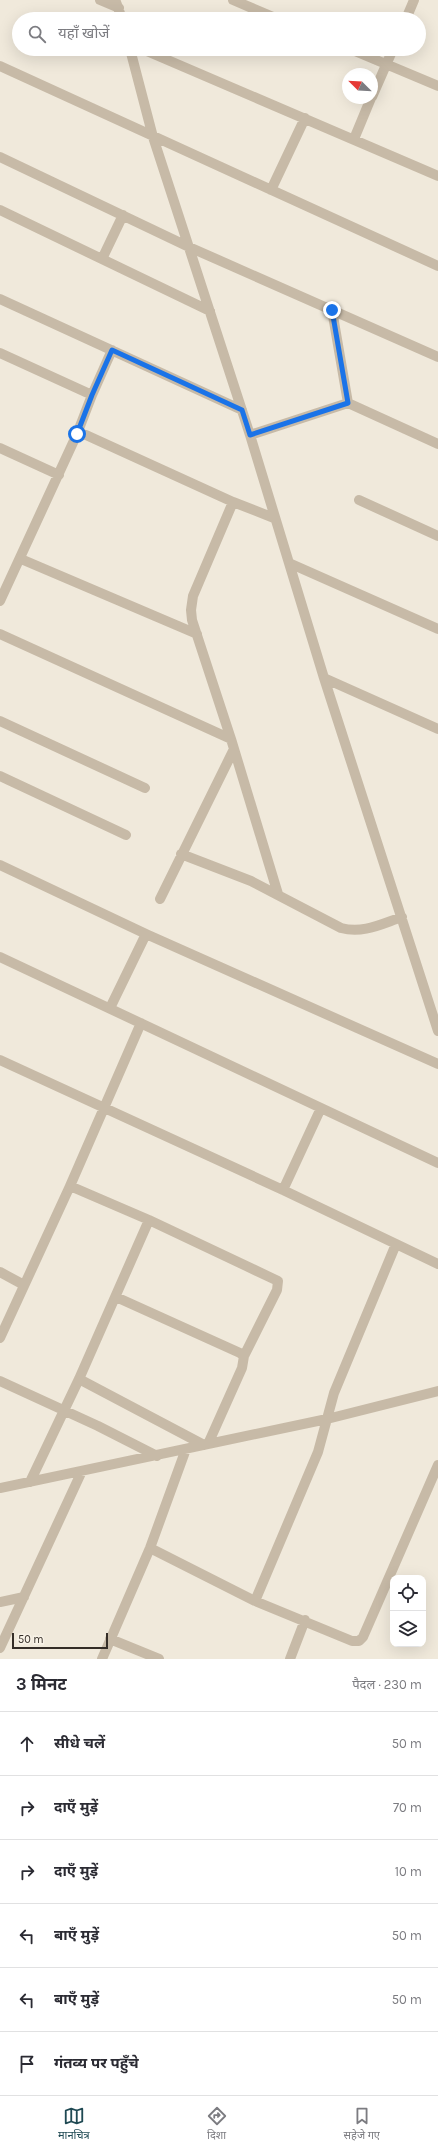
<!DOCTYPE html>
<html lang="hi">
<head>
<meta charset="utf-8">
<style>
	:root { --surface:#fff; --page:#f7f7f7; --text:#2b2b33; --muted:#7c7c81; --line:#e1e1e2; --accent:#1f4953 }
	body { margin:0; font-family:Karla,"Noto Sans Devanagari",sans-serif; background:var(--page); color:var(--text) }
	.controls { position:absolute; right:12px; bottom:12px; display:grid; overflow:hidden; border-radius:8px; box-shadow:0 4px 16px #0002 }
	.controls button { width:36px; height:36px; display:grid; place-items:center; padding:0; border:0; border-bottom:1px solid var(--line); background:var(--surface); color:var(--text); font:20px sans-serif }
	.compass { position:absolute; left:342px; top:68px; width:36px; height:36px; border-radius:50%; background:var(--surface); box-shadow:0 4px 16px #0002; rotate:294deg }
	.scale { position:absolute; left:12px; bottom:10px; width:96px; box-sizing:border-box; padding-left:4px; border:2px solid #342d27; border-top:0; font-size:11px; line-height:14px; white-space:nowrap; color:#342d27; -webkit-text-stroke:3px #f8f2e7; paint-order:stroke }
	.stop { position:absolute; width:12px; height:12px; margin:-9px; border:3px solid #1a73e8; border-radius:50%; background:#fff }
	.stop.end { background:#1a73e8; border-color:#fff; box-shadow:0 1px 4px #0008 }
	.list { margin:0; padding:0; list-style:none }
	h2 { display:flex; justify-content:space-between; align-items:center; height:52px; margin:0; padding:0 16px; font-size:17px }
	h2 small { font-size:13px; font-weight:400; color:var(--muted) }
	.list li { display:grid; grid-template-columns:26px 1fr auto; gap:12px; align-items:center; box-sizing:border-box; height:64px; padding:0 16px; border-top:1px solid var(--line) }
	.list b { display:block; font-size:15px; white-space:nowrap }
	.list em { font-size:13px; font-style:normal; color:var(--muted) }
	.icon { flex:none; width:22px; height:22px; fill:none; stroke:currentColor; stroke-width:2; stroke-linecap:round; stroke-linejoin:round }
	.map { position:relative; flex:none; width:438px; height:1659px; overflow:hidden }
	.search { position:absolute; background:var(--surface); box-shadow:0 4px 16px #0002; left:12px; right:12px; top:12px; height:44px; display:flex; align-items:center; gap:10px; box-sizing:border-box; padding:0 14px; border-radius:22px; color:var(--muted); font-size:15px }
	.sheet { height:436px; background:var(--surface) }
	nav { display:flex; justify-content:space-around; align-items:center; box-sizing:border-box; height:56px; border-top:1px solid var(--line); background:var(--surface); font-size:11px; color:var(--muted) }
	nav a { display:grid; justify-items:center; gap:2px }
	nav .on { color:var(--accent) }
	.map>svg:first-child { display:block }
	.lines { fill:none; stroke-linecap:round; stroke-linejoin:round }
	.minor { stroke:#c7baa7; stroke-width:10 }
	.route { stroke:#1a73e8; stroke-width:5 }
</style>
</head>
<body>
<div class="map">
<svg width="438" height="1659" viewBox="0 0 438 1659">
	<rect width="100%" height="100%" fill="#f0e9db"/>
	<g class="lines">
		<path class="minor" d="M100,0L119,8
			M233,0L278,19
			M116,2L122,19
			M406,19L414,0
			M130,49L153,137L250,435L324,678L438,1031
			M142,49L438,176
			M350,49L438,86
			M0,66L438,266
			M372,97L393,49
			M354,139L371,98
			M0,157L189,247L438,357
			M271,190L305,118
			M0,210L210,311
			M102,259L123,215
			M0,299L242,410
			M332,310L348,403L438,444
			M0,353L92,395
			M77,434L92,395L112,350
			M250,435L348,403
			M0,448L59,475
			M359,500L438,536
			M233,502L193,596L191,610L192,620L231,739L278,894
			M21,559L197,634
			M289,563L438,629
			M0,601L77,434L86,435L233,502L274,518
			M0,634L231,739
			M324,678L438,729
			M0,721L145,788
			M0,776L126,835
			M181,854L251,881L341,928C363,934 381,924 402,917
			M0,865L146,934L438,1064
			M160,899L234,749
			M0,957L438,1163
			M110,1008L146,934
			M0,1060L283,1190L438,1264
			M70,1186L141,1023
			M283,1190L321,1108
			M0,1272L24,1285
			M116,1297L240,1353L244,1356L242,1368L208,1444
			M0,1338L70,1186L149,1220L278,1281L277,1290L244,1356
			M79,1379L204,1445
			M0,1381L98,1426L157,1456
			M30,1482L79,1379L149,1220
			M0,1488L327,1419L438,1391
			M150,1548L255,1601L352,1641H359L363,1637L438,1465
			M255,1601L318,1452L334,1393L396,1244
			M0,1602L24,1597
			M110,1639L159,1659
			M0,1648L82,1471
			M102,1659L150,1548L186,1449
			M290,1659L305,1620"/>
	</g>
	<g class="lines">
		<path class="route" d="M77,434L92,395L112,350L242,410L250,435L348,403L332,310"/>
	</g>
</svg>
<div class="controls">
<button><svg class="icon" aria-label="locate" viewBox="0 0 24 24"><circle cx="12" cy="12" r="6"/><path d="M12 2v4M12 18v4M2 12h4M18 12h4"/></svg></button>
<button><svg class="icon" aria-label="layers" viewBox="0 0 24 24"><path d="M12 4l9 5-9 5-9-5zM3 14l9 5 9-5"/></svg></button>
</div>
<svg class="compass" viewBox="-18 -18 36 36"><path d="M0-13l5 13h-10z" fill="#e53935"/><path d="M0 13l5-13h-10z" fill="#7c7c81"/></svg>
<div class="scale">50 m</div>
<div class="stop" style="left:77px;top:434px"></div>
<div class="stop end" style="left:332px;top:310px"></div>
<div class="search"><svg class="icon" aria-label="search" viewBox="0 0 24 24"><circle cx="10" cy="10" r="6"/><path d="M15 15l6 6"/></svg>यहाँ खोजें</div>
</div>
<section class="sheet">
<h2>3 मिनट<small>पैदल · 230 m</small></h2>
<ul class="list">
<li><svg class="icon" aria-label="ahead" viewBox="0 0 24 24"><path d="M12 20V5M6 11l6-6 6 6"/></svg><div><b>सीधे चलें</b></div><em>50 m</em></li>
<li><svg class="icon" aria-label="right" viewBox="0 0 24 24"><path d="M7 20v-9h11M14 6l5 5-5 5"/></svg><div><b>दाएँ मुड़ें</b></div><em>70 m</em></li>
<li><svg class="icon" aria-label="right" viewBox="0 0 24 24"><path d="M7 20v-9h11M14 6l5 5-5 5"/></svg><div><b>दाएँ मुड़ें</b></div><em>10 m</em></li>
<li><svg class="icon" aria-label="left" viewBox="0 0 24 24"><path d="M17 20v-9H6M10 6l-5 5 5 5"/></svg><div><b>बाएँ मुड़ें</b></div><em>50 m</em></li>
<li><svg class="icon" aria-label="left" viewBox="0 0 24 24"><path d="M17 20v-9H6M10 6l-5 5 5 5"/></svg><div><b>बाएँ मुड़ें</b></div><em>50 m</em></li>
<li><svg class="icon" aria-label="arrive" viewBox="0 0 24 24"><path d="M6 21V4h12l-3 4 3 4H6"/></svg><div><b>गंतव्य पर पहुँचे</b></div></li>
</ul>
</section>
<nav>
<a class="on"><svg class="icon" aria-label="map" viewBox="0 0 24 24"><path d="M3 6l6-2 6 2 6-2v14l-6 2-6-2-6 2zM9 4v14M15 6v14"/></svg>मानचित्र</a>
<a><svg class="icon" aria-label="directions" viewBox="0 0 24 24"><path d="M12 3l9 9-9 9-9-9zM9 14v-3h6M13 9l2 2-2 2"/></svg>दिशा</a>
<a><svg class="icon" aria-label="saved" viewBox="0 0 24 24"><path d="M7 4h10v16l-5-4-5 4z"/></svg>सहेजे गए</a>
</nav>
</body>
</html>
